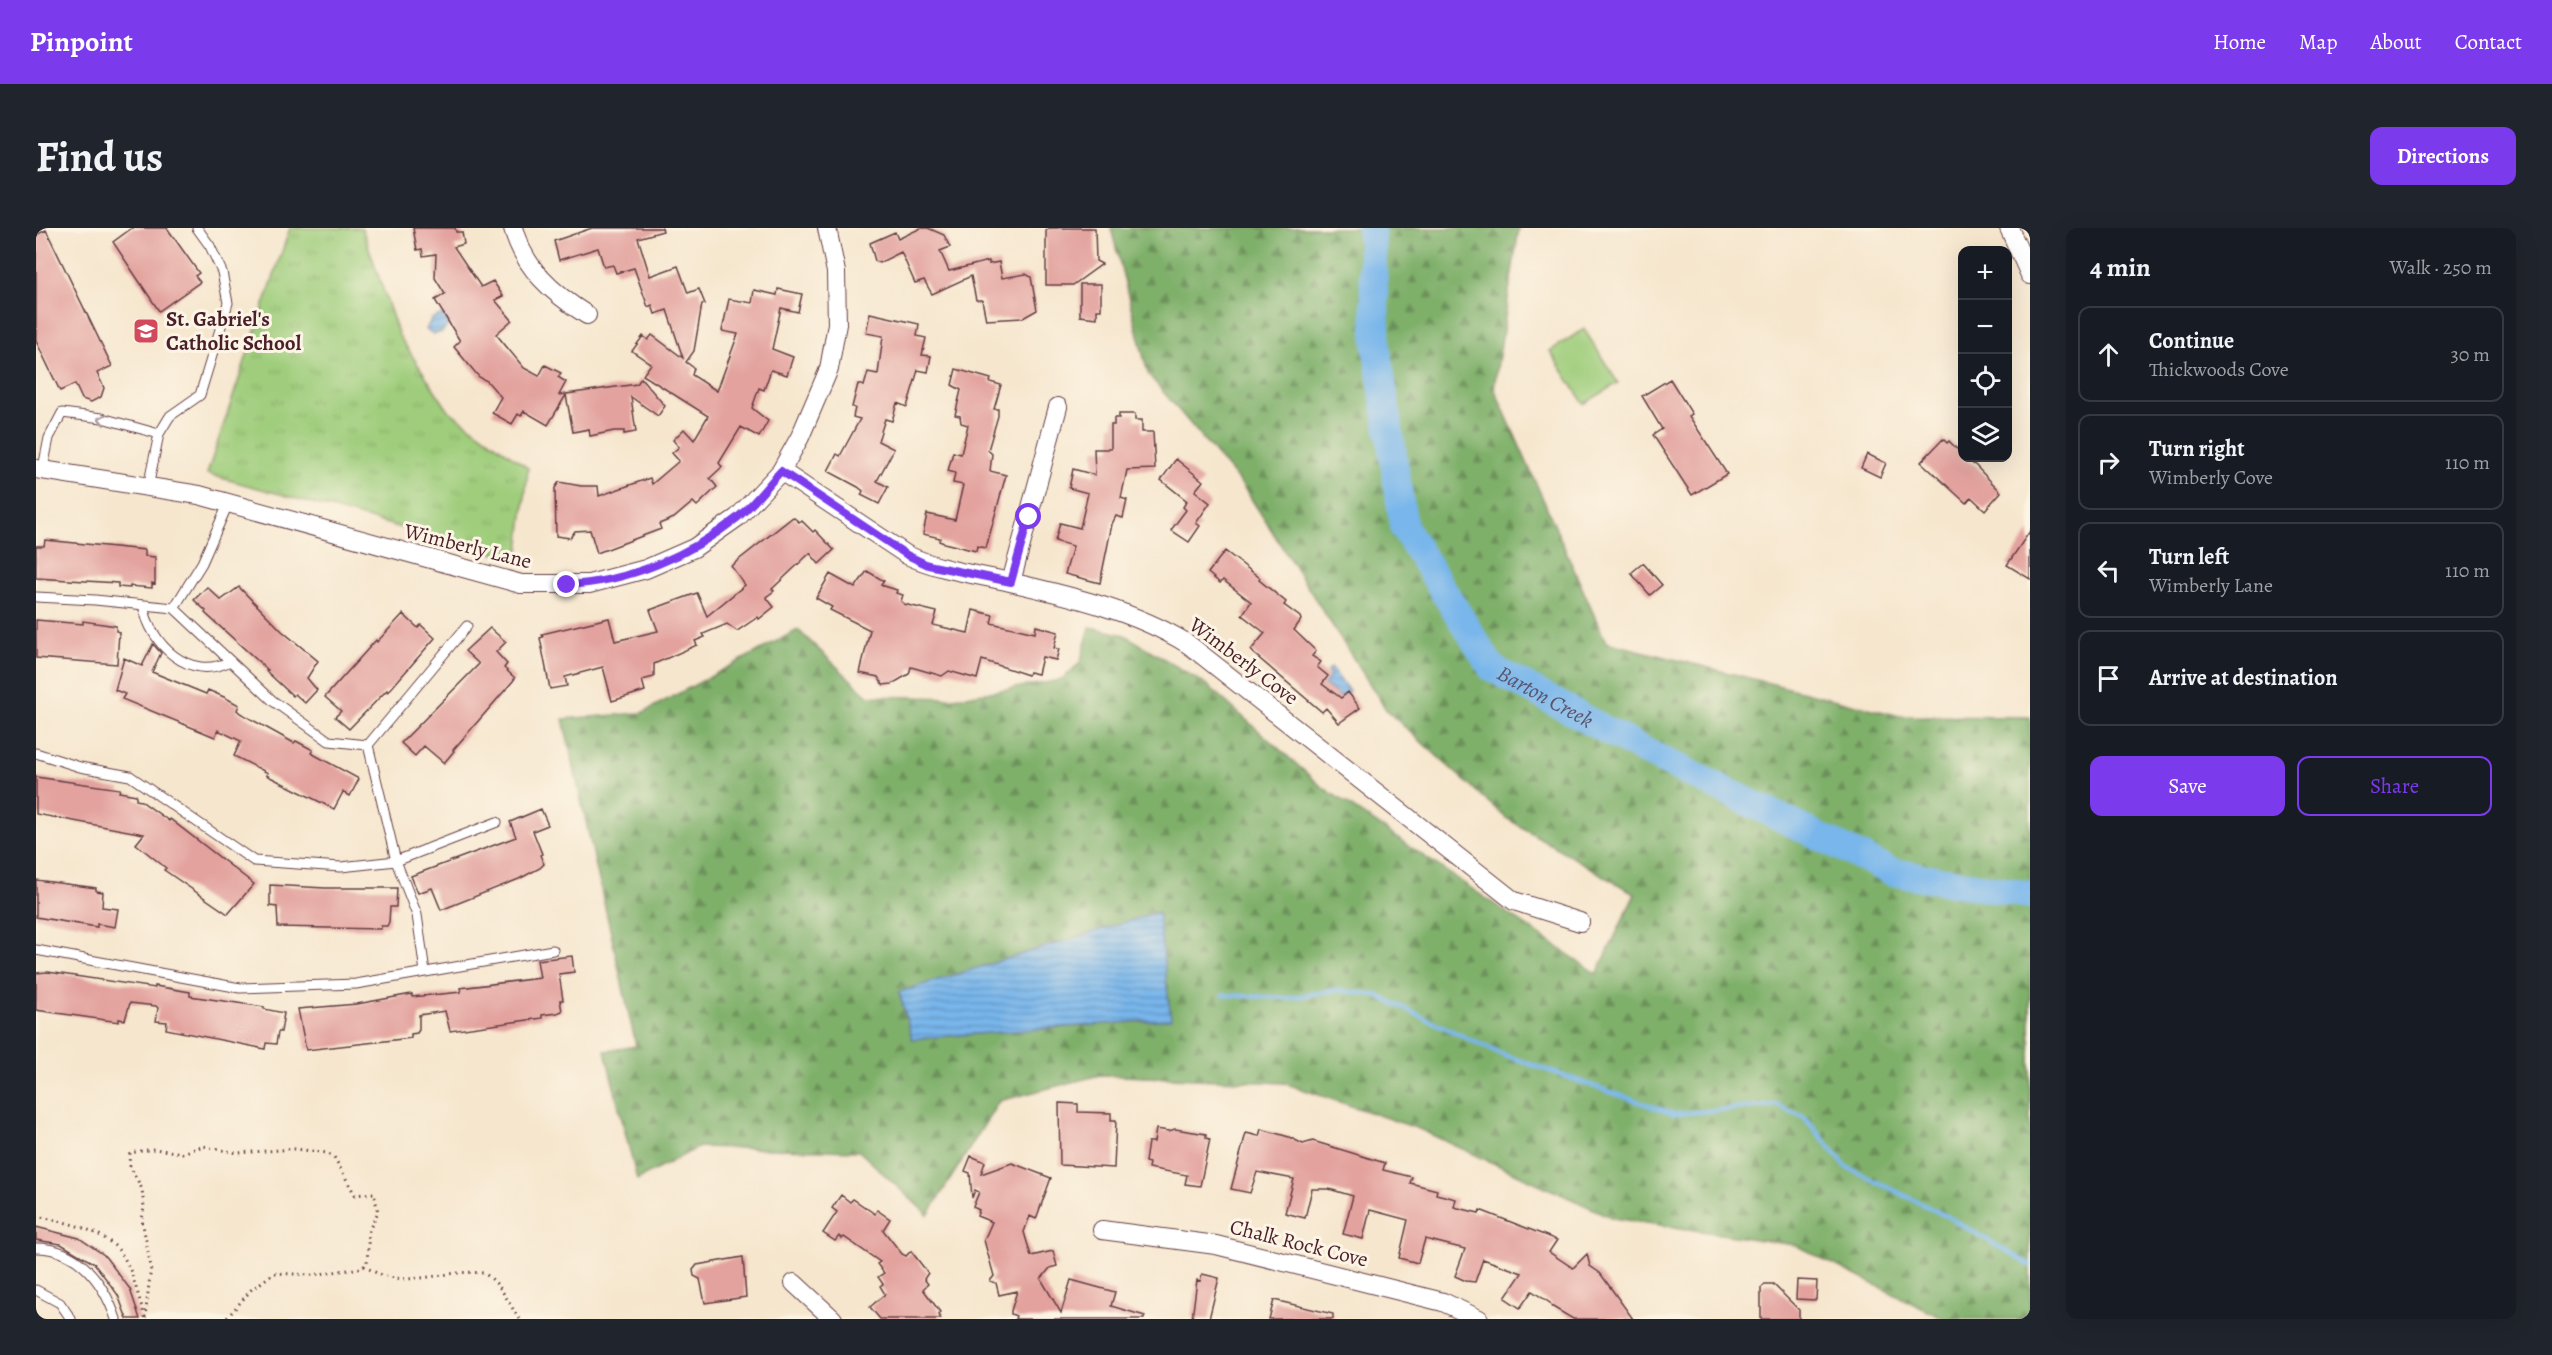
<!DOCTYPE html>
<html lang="en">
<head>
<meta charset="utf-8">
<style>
	:root { --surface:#171b24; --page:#20242c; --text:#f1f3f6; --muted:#9ea1a6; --line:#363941; --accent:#7c3aed }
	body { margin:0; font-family:Alegreya,serif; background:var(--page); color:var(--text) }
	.controls { position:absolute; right:18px; top:18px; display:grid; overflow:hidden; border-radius:12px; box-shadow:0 6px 24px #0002 }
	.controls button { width:54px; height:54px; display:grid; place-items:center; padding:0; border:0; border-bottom:2px solid var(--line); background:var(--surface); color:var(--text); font:30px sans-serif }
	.stop { position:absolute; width:18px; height:18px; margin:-14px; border:4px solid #7c3aed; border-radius:50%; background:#fff }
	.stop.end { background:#7c3aed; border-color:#fff; box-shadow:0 2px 6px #0008 }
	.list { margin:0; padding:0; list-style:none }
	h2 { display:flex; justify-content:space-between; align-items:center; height:78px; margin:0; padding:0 24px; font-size:26px }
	h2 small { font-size:20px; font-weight:400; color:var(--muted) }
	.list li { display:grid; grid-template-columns:39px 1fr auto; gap:18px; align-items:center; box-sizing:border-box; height:96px; margin:0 12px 12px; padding:0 12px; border:2px solid var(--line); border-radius:12px }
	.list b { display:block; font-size:22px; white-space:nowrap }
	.list p { margin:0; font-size:20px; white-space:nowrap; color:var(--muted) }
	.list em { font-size:20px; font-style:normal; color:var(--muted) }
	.actions { display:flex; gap:12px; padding:18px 24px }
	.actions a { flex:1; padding:14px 0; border:2px solid var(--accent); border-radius:12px; text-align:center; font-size:21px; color:var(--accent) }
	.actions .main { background:var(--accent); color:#fff }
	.icon { flex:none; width:33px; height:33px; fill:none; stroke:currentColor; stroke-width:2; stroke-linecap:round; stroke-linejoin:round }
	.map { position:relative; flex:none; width:1994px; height:1091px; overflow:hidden; border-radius:12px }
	header { display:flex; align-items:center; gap:36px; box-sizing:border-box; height:84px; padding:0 30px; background:var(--accent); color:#fff }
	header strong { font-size:28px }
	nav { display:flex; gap:33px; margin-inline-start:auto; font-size:21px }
	.intro { display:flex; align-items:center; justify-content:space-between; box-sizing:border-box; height:144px; padding:0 36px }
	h1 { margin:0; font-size:42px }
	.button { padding:15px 27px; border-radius:12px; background:var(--accent); color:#fff; font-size:21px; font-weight:700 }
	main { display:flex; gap:36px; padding:0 36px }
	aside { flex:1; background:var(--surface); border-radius:12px; box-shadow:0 6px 24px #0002 }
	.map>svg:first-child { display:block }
	.grass { fill:url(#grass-tufts); stroke:#747653; stroke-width:1.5 }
	.forest { fill:url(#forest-firs); stroke:#64684b; stroke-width:1.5 }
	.pitch { fill:#9fcd7b; stroke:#747653; stroke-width:1.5 }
	.water { fill:url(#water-rules); stroke:#616a8b; stroke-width:1.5 }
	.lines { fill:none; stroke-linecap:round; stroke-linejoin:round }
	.stream { stroke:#78b6eb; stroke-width:4.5 }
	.river { stroke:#78b6eb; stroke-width:28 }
	.building { fill:#e3a29e }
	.lane-casing { stroke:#643d43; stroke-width:11 }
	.street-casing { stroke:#643d43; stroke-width:20 }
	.path { stroke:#643d43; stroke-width:3; stroke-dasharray:1.5 4.5; stroke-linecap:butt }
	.lane { stroke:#fff; stroke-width:9 }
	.street { stroke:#fff; stroke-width:18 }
	.oneway { stroke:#ae9aa0 }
	.route { stroke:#7c3aed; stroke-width:8 }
	.labels { text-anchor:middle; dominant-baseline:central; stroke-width:6; stroke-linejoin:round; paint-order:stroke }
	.poi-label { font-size:21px; font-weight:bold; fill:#4a1f2b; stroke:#fcf5e5; text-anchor:start }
	.street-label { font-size:21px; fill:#4a1f2b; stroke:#fcf5e5 }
	.water-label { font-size:22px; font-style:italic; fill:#5a546e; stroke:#fcf5e5 }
</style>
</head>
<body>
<header>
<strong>Pinpoint</strong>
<nav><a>Home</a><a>Map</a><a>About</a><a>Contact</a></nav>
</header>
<div class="intro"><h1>Find us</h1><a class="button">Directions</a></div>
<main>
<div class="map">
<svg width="1994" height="1091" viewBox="0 0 1994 1091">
	<defs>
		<pattern id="grass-tufts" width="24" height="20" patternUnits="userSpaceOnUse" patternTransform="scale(1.5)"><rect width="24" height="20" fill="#9fcd7b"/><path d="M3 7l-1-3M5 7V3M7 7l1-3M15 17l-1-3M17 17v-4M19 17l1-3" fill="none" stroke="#8ab06a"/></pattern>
		<pattern id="forest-firs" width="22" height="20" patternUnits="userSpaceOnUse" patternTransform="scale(1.5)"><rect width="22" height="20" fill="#7fb06b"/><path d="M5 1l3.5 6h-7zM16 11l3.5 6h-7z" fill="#6a8f58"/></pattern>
		<pattern id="water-rules" width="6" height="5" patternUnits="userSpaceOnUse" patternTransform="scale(1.5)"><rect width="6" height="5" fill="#78b6eb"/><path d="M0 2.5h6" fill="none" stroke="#6493bf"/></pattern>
	</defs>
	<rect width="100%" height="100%" fill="#fcf5e5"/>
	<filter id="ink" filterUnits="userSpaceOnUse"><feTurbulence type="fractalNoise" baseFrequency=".0167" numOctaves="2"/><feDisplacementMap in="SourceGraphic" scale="12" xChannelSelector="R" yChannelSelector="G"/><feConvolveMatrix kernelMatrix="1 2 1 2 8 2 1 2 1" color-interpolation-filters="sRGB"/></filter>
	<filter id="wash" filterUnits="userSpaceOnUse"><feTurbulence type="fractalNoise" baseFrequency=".008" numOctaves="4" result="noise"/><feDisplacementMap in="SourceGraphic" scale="24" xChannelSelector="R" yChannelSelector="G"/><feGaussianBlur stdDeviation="1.35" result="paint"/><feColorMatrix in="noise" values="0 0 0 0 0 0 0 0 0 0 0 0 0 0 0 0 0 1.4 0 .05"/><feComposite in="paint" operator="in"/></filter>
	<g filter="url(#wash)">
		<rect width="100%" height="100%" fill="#f6e6ce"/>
		<path class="grass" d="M254,0H326L363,108L412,182L492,240L482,332L171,246Z"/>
		<path class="forest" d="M1075,0H1483L1458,160L1570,414L1864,488L1994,489V1091H1908L1759,1017L1577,990L1383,901L1248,855L1064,847L963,873L892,987L823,923L663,919L601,952L569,823L600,818L527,491L606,485L762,402L832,468L918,470L1025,452L1044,435L1054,399L1089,407L1171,457L1285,558L1561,746L1599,666L1470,590L1351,483L1207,258L1112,146Z"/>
		<path class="pitch" d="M1548,101L1582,155L1548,176L1514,123Z"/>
		<path class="water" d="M405,87L408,88L413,96L406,104L398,106L390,102L395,91Z
			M1295,440L1313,463L1304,469L1288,456L1294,448L1291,444Z
			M1122,684L1135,791L876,811L863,764Z"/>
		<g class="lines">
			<path class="stream" d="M1187,767L1252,770L1301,762L1340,767L1465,826L1638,886L1740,877L1768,889L1811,939L1914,990L1994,1037"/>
			<path class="river" id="s1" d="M1335,0L1341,122L1368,300L1456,440L1612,525L1856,644L1994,667"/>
		</g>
		<g id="blocks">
			<path class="building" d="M96,0H131L163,45L159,48L164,54L123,83L77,14Z
				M377,0H419L420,4H426L428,16L418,19L445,59L457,53L467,68L459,72L476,92L460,106L488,140L503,148L509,137L525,145L522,149L530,154L523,167L601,156L605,150L629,178L622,188L595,169L600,204L588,206V203H578L554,208L553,201L537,204L530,167L512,197L488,183L485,188L482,186L476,196L456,185L465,169L451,153L443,149L418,119L424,113L399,72L409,66L399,50L400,26L387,28L386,21L381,22Z
				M556,0H626L627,3L602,10L614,48L642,38L652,65L663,61L669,76H666L658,123L650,134L658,140L656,147L681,163L702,106L686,103L693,71L716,75L718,62L741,67L742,61L766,66L762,84L745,80L736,121L757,129L751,147L735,142L728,162L723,160L716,180L732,193L723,209L705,199L683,235L686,239L674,250L681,259L661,278L657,274L638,290L623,296L625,301L561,325L554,302L539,303L534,310L520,308L519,260L523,254L545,258H562L563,268L614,250L616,256L643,233L636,225L643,219L637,212L648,201L658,212L672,188L607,147L615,136L596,123L607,108L612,112L616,107L647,130L631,82L619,86L616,77L612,79L598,40L580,45L577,37L568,39L562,20L523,32L518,13Z
				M885,0H892L908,7L914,19L904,23L913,43L953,33V36L963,34L966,50L990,46L995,49L1001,82L987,90L950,92L946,72H940L935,48L896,66L888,52L879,55L865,24L843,35L839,33L834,15L859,4L862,11Z
				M1014,0H1059L1060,33L1066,36L1037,57H1010V3Z
				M10,2L76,138L61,145L68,160L65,169L55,174L46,171L39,156L24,163L0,113V7Z
				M1044,56H1065V82H1061V90L1044,88Z
				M834,85L883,96L881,108L890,110L886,127L895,128L892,144L882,142L871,179L861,175L856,193L849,191L842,213L858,221L841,253L852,259L843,276L825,267L827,263L822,259L792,243L801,226L804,228L824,191L817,189L819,180L816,179L822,156L828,158L832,144L842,146L847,108L830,105Z
				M920,141L955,151L954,154L965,157L958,181H962V188L952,222L956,226L954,243L970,247L950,320L941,318L940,323L908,315L903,313L904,310L887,306L891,286L919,292L927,257L917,255L919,245L912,243L917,224L925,226L932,197L925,195L924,188L919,187L925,162L916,157Z
				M1634,151L1656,186L1653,188L1691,246L1656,267L1617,207L1626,201L1606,168Z
				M1083,186H1099V192H1106V204H1117L1119,241L1091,242L1085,270L1091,272L1087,290L1080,288L1076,296L1064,355L1029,346L1037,318L1019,313L1024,295L1044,300L1052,265L1033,260L1037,241L1059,247L1058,221H1075V197H1078V190H1083Z
				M1907,211L1911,215L1913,213L1926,226V230L1939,237L1965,264L1949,282L1935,269L1930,275L1885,234Z
				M1831,226L1850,235L1844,249L1825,240Z
				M1140,231L1167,253L1159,263L1174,275L1160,295L1164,298L1153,314L1135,302L1150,282L1147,279L1151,273L1125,252Z
				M757,289L763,294L765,292L777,304L779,302L798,322L783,336L774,325L736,361L738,363L730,369L738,379L723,391L722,389L701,403L691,396L667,406L669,409L659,413L661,417L618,436V449L606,452L609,463L576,473L567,439L529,449L531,458L514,461L504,410L507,409L506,406L573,390L579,413L622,403L614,382L661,365L671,388L709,357L695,338Z
				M1994,303V351L1971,337Z
				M9,312L109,322V328L119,329V356L116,355V360L94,358V360L82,359V355L0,350V318H8Z
				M1189,323L1224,350L1223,352L1250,374L1248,377L1264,389L1265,392L1258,402L1280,423L1276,428L1285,434L1281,439L1292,448L1286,456L1305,470L1312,464L1324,480L1303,495L1290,480L1286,484L1218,426L1215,422L1229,405L1206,387L1215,374L1187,352L1184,355L1172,345Z
				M1607,335L1626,357L1614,367L1595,345Z
				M831,343L848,353L845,357L861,362L860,365L867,367L865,373L868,376L901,384L897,397L932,405L937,382L957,387L955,395L999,405L1000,398L1022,404L1018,420L1023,421L1020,432L1006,429L1002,446L993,444L992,447L946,432L941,451L913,443L906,448L875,439L873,446L856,456L847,457L842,449L824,445L834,402L794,382L796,379L780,370L794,346L819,360Z
				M171,359L185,372L203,359L246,403L282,433L271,450L281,462L269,475L259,466L257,468L230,443L232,442L169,385L170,383L158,372Z
				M367,386L382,400L385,397L399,410L352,464L351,462L313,501L299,489L305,483L289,469L340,412L341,414Z
				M0,392L47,396V393L80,398V403L83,404L81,436L0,430Z
				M454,400L470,414L460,424L471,436L468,440L479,450L477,453L417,522L418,523L408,535L388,518L379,528L365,515L443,436L429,423Z
				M117,416L125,425L116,444L170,466L172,462L188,469L203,477L201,482L204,485L258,515L260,513L277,522L275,525L323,551L314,568L307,564L298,581L230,547L232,545L198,528L205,513L182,502L179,509L86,471L89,466L79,462L88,430L106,438Z
				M0,549L84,561L83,564L100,567V572L105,573L133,593L134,591L218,656L192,686L128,642L130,640L100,616L108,606L0,586Z
				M505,581L512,597L497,603L506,626L504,627L508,636L504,640L483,651L405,682L396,660L382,665L375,648L480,609L474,594Z
				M0,652L60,660V663L67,664L66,679L82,681L79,699L61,696V699L0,689Z
				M234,657L289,660H361L360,679H354L353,694L351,698H345V701L242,699L241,679L234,678Z
				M536,728L538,744L523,746L527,772H524L526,783L521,785L506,787V790L414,803L409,783L383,787V802L381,805L375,806V810L270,822L262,781L321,776L376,766V769L425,764L424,760L504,750L501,732Z
				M12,744L119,760V758L154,764V768L228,779V781L248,785L245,804H242L240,816L230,815L229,821L130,801L131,794L120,793L122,780L120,778L94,775L89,792L83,791V794L0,782V745Z
				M1023,875L1042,876V884L1075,885V892H1080L1078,940L1024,937Z
				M1120,901L1133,903L1139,901L1170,906V910L1174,911L1164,958L1149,956L1151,947L1112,940L1113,935L1109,934L1112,914H1118Z
				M1225,901L1253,909L1267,916L1277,913L1349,935L1347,942L1376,949L1374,955L1401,962L1400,966L1420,971L1418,979L1443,985L1444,982L1521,1012L1513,1024L1537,1040L1551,1026L1554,1038L1564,1045L1597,1091H1537L1515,1078L1514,1075L1496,1063L1484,1080L1469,1070L1486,1045L1447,1031L1439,1054L1430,1053L1419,1048L1429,1021L1389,1011L1382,1035L1363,1030L1372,992L1334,982L1327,1011L1307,1006L1317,968L1293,961H1276L1269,990L1249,985L1258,951L1221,944L1214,965L1195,961L1210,905L1223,908Z
				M935,928L949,934L945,946L976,935L1015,950L1000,991L994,988L988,1004L995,1028L1017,1023L1021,1038L1014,1040L1005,1051L1025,1085L1035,1052L1079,1064L1075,1078L1109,1088L1108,1091H979L980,1088L975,1086V1083L981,1063L963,1067L960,1055L954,1053L958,1048L948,1012L956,994L941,988L943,982L937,979L943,964L939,962L936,970L934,945L929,943Z
				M805,967L814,974L817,971L839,986L841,982L854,991L847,1002L866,1026L870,1028L875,1023L892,1045L888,1051L892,1056L887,1061L904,1084L902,1086L905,1091H844L834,1079L849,1066L844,1058L847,1056L842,1049L848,1045L841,1036L844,1034L808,1009L806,1011L803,1008L799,1013L787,1005L801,984L796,980Z
				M0,999L43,1010L68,1027L94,1061L104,1091H91L82,1067L59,1036L25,1016L0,1012Z
				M707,1029L710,1069L669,1075L664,1051L658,1048L657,1042L661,1037Z
				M1166,1046L1183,1050L1173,1091H1156L1161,1052L1164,1053Z
				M1761,1052L1781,1053L1780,1072L1760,1071Z
				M1729,1056H1737L1763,1082V1091H1725V1060Z
				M1238,1072L1297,1086V1091H1233Z"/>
		</g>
	</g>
	<g filter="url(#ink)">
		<use href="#blocks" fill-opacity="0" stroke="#643d43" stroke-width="1.5"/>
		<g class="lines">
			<g class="lane-casing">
				<path id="lane" d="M7,240L13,210L26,185L66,190L123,206
					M112,259L123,206L134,188L164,167L192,75L186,44L174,18L161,0
					M0,369L59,372L138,380L237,473L293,513L332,517
					M107,377C114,416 154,455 194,433
					M138,380L166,335L192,276
					M0,525L44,539L94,548L218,633L305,639L360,633L332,517L431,398
					M0,722L204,760L320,756L517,722
					M389,744L381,687L360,633L461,594
					M0,1020C42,1020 67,1053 80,1091
					M0,1062L24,1075L35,1091"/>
			</g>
			<g class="street-casing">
				<path id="street" d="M477,0C488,40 516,65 551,87
					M1973,0L1994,47
					M0,241L163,267L485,356H553L610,341L658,320L702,289L745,243L764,209L793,141L801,96L800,44L791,0
					M745,243L871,327C903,342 939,346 974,354C1035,368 1099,383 1152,416L1478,673L1544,694
					M975,354L1022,179
					M1066,1002L1180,1017L1407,1074L1443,1091
					M758,1055L797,1091"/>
			</g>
			<path class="path" d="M0,988C28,994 70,1001 87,1028C98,1046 102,1069 109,1089
				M328,1038C369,1065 405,1040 447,1045C466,1055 471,1075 484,1091
				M109,1090L115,1039L106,992L108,979L106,961L93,936L94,925L118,921L147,925L167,918L201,925L259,921L291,925L298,929L319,967L338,965L342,984L333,1002L331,1035L326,1040L276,1047L238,1045L215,1062L190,1091"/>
			<use href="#lane" class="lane"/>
			<use href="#street" class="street"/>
		</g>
		<defs><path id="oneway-chevron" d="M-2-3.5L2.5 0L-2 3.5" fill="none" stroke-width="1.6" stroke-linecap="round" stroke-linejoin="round" transform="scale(1.5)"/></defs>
		<use class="oneway" href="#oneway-chevron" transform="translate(66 191) rotate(-168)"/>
	</g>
	<g class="lines" filter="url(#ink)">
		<path class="route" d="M531,357C592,354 653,328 701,290C717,277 731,258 745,243L871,327L892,337L975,354L993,289"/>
	</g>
	<defs>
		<g id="school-square" transform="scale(1.35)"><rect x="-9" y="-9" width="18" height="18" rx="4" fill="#d1495b" stroke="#fcf5e5"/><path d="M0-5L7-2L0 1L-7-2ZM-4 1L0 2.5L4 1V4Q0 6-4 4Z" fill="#fff"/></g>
	</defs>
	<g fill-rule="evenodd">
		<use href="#school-square" x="110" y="103"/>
	</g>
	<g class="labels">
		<g class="poi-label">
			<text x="130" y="91">St. Gabriel's<tspan x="130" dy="24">Catholic School</tspan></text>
		</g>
		<g class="street-label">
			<text transform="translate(432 318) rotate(14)">Wimberly Lane</text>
			<text transform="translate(1208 433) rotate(37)">Wimberly Cove</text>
			<text transform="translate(1263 1015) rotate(14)">Chalk Rock Cove</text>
		</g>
		<g class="water-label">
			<text stroke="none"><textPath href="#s1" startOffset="528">Barton Creek</textPath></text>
		</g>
	</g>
</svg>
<div class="controls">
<button>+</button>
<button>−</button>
<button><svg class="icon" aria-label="locate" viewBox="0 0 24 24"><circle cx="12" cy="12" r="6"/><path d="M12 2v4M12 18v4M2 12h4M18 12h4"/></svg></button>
<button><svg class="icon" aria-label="layers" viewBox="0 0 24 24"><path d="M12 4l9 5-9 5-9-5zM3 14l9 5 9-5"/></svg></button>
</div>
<div class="stop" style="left:993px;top:289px"></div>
<div class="stop end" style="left:531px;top:357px"></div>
</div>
<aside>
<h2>4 min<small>Walk · 250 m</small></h2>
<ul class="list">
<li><svg class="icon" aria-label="ahead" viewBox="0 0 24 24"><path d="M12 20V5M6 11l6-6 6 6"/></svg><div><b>Continue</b><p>Thickwoods Cove</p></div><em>30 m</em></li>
<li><svg class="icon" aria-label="right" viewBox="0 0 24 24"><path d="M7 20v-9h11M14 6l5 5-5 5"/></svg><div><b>Turn right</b><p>Wimberly Cove</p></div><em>110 m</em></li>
<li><svg class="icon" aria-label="left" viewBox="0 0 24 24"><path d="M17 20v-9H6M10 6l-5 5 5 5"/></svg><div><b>Turn left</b><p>Wimberly Lane</p></div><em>110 m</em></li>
<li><svg class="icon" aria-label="arrive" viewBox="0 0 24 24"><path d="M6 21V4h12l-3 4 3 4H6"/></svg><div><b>Arrive at destination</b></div></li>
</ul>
<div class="actions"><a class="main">Save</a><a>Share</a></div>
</aside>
</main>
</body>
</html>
